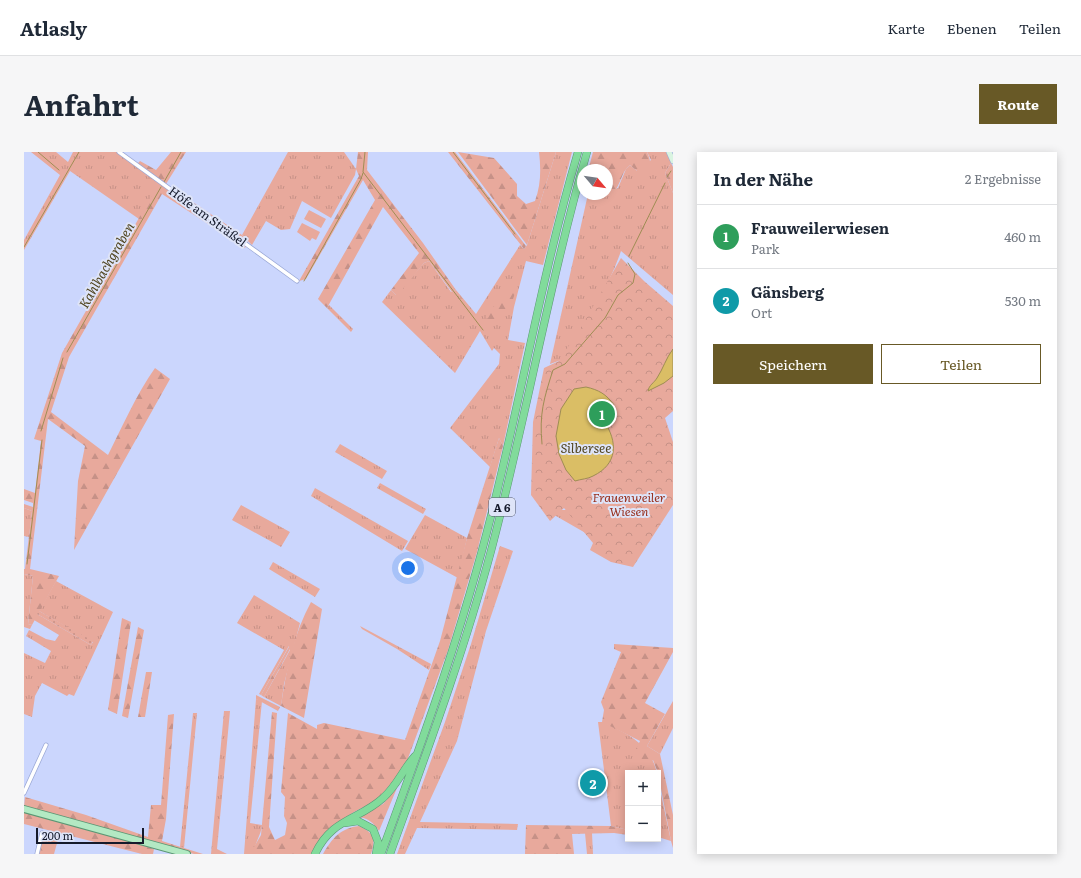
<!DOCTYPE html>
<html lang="de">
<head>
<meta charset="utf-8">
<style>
	:root { --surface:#fff; --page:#f6f6f7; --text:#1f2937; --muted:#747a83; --line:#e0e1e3; --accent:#685926 }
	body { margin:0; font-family:Literata,serif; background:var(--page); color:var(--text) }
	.controls { position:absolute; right:12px; bottom:12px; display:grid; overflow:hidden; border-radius:0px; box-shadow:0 2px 10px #0003 }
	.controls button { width:36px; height:36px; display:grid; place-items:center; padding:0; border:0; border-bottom:1px solid var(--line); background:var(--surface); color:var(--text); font:20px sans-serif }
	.compass { position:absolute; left:553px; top:12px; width:36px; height:36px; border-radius:50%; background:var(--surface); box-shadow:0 2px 10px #0003; rotate:119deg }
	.scale { position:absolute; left:12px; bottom:10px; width:108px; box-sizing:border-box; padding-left:4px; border:2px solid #151a2b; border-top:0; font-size:11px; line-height:14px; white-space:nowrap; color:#151a2b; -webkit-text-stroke:3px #dee4f8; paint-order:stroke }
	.you { position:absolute; left:384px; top:416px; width:14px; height:14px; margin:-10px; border:3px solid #fff; border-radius:50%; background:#1a73e8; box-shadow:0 0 0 6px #1a73e833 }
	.badge { display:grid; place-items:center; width:26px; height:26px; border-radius:50%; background:var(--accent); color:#fff; font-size:13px; font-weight:700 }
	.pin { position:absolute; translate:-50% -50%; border:2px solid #fff; box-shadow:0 1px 4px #0006 }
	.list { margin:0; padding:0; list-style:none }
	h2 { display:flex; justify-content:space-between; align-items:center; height:52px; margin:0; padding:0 16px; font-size:17px }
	h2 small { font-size:13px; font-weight:400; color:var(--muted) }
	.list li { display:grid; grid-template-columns:26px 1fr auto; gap:12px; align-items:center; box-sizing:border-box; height:64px; padding:0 16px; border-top:1px solid var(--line) }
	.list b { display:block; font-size:15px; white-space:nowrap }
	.list p { margin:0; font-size:13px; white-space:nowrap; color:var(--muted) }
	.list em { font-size:13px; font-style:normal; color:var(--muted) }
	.actions { display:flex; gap:8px; padding:12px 16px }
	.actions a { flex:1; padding:9px 0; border:1px solid var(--accent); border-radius:0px; text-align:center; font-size:14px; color:var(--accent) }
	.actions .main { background:var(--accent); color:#fff }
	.map { position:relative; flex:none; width:649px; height:702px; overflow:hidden; border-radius:0px }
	header { display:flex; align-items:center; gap:24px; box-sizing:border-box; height:56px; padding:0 20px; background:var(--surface); border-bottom:1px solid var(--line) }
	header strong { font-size:19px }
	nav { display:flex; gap:22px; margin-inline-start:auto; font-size:14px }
	.intro { display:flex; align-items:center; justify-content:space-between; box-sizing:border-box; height:96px; padding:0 24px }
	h1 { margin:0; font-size:28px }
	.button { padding:10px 18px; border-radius:0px; background:var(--accent); color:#fff; font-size:14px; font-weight:700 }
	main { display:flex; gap:24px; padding:0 24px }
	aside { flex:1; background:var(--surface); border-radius:0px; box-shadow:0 2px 10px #0003 }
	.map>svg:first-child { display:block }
	.grass { fill:url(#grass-tufts) }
	.forest { fill:url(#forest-firs) }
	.park { fill:url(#park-crowns) }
	.garden { fill:url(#garden-dots) }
	.pitch { fill:#e8a99c }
	.water { fill:#dabe65; stroke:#9f8d54 }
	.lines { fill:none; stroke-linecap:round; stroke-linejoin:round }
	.stream { stroke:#9f8d54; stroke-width:1 }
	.street-casing { stroke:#9aa8d6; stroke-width:5 }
	.secondary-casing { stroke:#9aa8d6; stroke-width:6 }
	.primary-casing { stroke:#5b9774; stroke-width:8 }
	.highway-casing { stroke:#5b9774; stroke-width:8 }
	.street { stroke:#fff; stroke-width:3.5 }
	.secondary { stroke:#d9f4e1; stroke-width:5 }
	.primary { stroke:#b3e9c3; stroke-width:6 }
	.highway { stroke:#81db9b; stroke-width:7 }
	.labels { text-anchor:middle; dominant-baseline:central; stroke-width:4; stroke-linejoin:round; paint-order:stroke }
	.shield { fill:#dee4f8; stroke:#515768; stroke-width:1 }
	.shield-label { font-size:11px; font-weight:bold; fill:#151a2b }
	.street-label { font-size:12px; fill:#151a2b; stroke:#dee4f8 }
	.park-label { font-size:12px; font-style:italic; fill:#972e1c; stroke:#dee4f8 }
	.water-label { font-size:13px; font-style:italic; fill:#4f431d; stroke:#dee4f8 }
</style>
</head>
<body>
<header>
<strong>Atlasly</strong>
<nav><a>Karte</a><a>Ebenen</a><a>Teilen</a></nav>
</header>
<div class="intro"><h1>Anfahrt</h1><a class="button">Route</a></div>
<main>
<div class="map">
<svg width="649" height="702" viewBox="0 0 649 702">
	<defs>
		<pattern id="grass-tufts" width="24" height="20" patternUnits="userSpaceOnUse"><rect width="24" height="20" fill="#e8a99c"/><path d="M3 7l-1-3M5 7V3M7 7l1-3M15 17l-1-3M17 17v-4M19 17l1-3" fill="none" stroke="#c69187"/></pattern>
		<pattern id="forest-firs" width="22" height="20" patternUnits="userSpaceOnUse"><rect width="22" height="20" fill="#e8a99c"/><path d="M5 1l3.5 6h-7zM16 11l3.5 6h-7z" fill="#c69187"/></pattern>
		<pattern id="park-crowns" width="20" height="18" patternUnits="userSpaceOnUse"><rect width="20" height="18" fill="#e8a99c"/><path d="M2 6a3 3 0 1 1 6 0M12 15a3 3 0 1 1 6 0" fill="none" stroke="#c69187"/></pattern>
		<pattern id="garden-dots" width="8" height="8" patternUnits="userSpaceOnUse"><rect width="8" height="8" fill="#e8a99c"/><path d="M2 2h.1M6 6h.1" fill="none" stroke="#c69187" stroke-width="1.8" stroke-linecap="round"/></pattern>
	</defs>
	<rect width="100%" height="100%" fill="#cbd6fd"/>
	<path class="grass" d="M7,0H32L44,10L49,0H97L137,29L115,67L46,19L0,98V88L36,23Z
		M264,0H320L332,17L331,23L307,66L278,49L266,77L257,78L242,69L228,93L218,83Z
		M532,0H548L519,113L502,109L490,155L484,188L501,191L479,294L475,286L466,315L426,276L475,212L476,202L470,196L468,199L456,179L431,221L358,150L367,138L372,143L400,111L405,109L427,140L432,138L452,162L496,93L500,97L503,93Z
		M623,0H643L647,11L641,21L649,41V143L597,99C584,138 559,173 537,208L526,212L564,42H583V38L585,40L594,36L602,17L606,13L613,19L627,8Z
		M305,153L329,177L327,180L303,156Z
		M316,292L363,319L358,327L311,300Z
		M356,331L402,357L399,362L353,336Z
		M291,336L384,389L378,399L287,344Z
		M217,353L266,380L257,395L208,368Z
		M0,356L8,359L5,385L0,384Z
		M531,358H549L572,387L525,360Z
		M401,363L443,386L434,426L381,397Z
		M476,394L489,399L462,479L433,589L396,670L494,672L493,678L393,676L381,702H373L421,570L447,492Z
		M249,410L296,437L291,445L245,417Z
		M0,422L9,424L4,472L8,473L6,477L0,475Z
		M32,429L89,460L50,544L45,542L43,544L18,531L11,544L8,565L0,562V501L21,511L27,499L2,484L5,478L22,487L31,489L35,483L10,468L13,462L67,493L69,490L15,459Z
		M230,443L276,471L260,532L257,554L240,545L266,498L265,494L237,543L235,542L260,498L213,471Z
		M336,474L407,512L405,518L373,497L338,477Z
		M232,547L238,549L226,671L238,673C237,684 230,691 230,702H220Z
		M649,549V576L636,602L623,594Z
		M200,559H206L193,697L203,702H187Z
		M169,561H173L160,696L156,695Z
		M574,570H580C604,583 626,591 633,621H604V678L587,674Z
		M634,628L647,689H649V696L647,689L634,685Z
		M561,681H568L569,702H563Z"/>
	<path class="forest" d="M147,0H162L142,32L218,83L224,90L221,96L138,42L45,205L27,260L84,303C99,273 112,243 131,216L146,227L50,398L54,329L61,294L24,267L6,417L35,424L8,473L4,472L9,424L0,422V417H1L8,359L0,356V352L9,355V351L0,348V337L11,341L17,289L10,287L38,201L136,29L113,12L116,9L132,18Z
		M334,0H344L343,18L399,91L432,138L428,140L405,109L400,111L373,144L367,138L395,101L359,55L303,156L294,147L351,48L339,28L282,127L275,129L335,24L332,17Z
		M424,0H431L502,94L500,97Z
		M434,0L470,6L493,32V44L502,52L511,49C517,33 517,17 515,0H532L503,93Z
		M569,0H623C627,9 628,14 620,20L613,19L606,13C597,20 597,33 589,41L585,40L583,38V18H567L565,15Z
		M647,11L649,15V41L641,21Z
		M489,129H495L488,150L471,172L462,165Z
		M475,286L479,294L453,400L424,498L383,609L374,624L353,648L330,660L306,676L288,702H230V695L237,683L248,560L253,561L245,675L251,688L261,683L263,671L260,664L261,645L257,640L264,561L293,577V573L300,571L381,588L416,489L443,386Z
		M287,450L298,457L280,566L257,554C262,518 270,481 287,450Z
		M98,466L107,470L93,562L84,558Z
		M114,475L120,478L104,566L98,564Z
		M590,492L649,496V500L621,551L641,562L623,594L636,602L649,663V689H647L634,621L629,608L624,612L616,611L611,599L616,589L578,570L580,558L577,550L597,500L590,497Z
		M266,493V497L240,545L237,543Z
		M122,520H128L121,565H114Z
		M232,543L256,555L254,559L232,547Z
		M150,562L142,667L138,689L179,702H170L0,655L1,645L62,663L124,685L127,653H137L144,563Z
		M373,636L355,679C350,671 343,665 332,665L359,652Z
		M0,660L85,682L130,697L129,702H118L0,672Z
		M502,673L587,674L604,678V683L590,681L548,682L550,702H501Z
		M335,674C350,681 352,686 347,702H299C308,686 317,676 335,674Z"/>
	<path class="park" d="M597,106L620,129L649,154V259L641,266L649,290V353L609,415L587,410L566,398L569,391L540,356L526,369L507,343L509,270L520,216L535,209L559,172Z
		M20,680L35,684L30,702H14Z"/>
	<path class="garden" d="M15,459L69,489L67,493L13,462Z"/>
	<path class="pitch" d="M285,58L302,67L297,76L280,67Z
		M278,71L296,80L292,88L288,86L286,89L273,80Z"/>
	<path class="water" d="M649,197V224L640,231L624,239C625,233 630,231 633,226C639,217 642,206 649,197Z
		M562,235C575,238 582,242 590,253L582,260L580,269C594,290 594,312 569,324C564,327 557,327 551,329L542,318L535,302L532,284L537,257L550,237Z"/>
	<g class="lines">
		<path class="stream" d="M14,0L35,18
			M341,0L339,20L459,178
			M429,0L491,82
			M643,25L647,19
			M140,30L157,0
			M0,95L55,0
			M605,104L641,31
			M280,129L337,27L339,21
			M43,200L137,35
			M17,279L39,206
			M518,292C515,262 520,246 529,218L541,212L581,166L594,143L609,131L611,122L604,111
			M3,412L18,288"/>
		<g class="street-casing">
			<path id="street" d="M95,0L273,129
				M0,641L22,593
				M13,702L18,681"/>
		</g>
		<g class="secondary-casing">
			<path id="secondary" d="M645,0L649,9"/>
		</g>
		<g class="primary-casing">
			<path id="primary" d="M0,657L163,702"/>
		</g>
		<g class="highway-casing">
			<path id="highway" d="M321,671L334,669L349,677L354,690L352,702
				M291,702C308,666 335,668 359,646C373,634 379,617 391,604
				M357,702C398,590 439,477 468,360C498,241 519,118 554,0
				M366,702C402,602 439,503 467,399C502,267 525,132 563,0"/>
		</g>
		<use href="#street" class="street"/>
		<use href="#secondary" class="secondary"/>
		<use href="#primary" class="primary"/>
		<use href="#highway" class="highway"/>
	</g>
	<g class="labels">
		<rect class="shield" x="465" y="346" width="26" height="18" rx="3"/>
		<g class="shield-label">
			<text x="478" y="355">A 6</text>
		</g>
		<g class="street-label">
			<text transform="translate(184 64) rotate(36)">Höfe am Sträßel</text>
		</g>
		<g class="park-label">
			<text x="605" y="345">Frauenweiler<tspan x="605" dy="14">Wiesen</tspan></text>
		</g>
		<g class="water-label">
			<text transform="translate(82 113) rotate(-60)">Kahlbachgraben</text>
			<text x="562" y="295">Silbersee</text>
		</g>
	</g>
</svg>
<div class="controls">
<button>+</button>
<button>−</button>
</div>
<svg class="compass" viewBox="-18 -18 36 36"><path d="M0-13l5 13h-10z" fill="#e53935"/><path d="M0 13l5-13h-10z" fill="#747a83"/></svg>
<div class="scale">200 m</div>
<div class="you"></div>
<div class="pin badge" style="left:578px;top:262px;background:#2e9e5b">1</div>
<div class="pin badge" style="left:569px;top:631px;background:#0f9aa8">2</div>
</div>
<aside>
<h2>In der Nähe<small>2 Ergebnisse</small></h2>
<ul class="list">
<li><span class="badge" style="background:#2e9e5b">1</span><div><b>Frauweilerwiesen</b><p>Park</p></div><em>460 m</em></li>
<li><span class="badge" style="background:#0f9aa8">2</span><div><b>Gänsberg</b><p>Ort</p></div><em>530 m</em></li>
</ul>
<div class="actions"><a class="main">Speichern</a><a>Teilen</a></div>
</aside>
</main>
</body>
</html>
